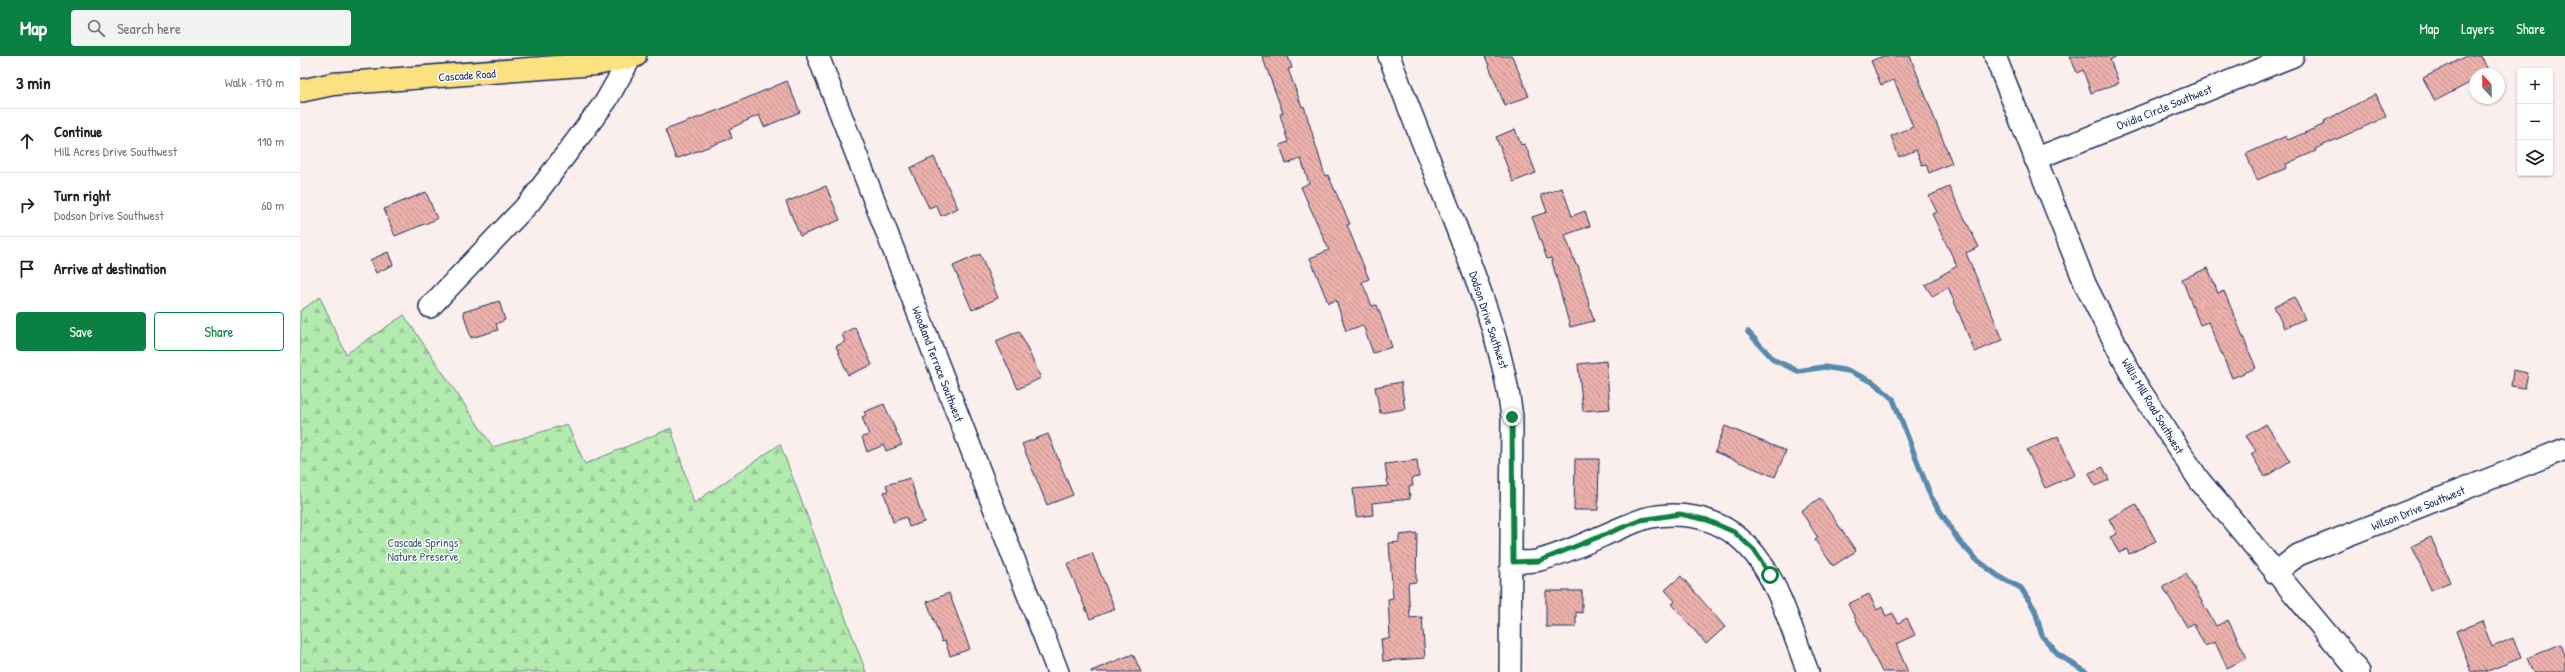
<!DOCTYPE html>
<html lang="en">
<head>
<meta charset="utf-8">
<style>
	:root { --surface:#fff; --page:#f2f2f2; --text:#222; --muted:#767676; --line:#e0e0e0; --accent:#0b8043 }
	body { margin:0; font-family:"Patrick Hand",sans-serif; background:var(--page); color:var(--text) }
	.controls { position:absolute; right:12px; top:12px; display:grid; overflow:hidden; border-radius:4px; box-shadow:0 1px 3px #0004 }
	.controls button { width:36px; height:36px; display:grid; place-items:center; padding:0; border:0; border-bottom:1px solid var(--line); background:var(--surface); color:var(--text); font:20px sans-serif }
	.compass { position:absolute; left:2169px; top:12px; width:36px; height:36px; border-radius:50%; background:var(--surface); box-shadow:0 1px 3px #0004; rotate:338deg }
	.stop { position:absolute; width:12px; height:12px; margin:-9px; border:3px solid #0b8043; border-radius:50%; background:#fff }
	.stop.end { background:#0b8043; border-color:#fff; box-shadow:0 1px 4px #0008 }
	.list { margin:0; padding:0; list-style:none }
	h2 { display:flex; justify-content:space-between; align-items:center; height:52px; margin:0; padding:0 16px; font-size:17px }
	h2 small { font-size:13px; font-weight:400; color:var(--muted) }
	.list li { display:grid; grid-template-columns:26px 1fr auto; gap:12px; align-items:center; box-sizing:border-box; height:64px; padding:0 16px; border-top:1px solid var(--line) }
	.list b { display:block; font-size:15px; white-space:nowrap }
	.list p { margin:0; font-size:13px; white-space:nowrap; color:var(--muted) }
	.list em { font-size:13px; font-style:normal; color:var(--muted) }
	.actions { display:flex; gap:8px; padding:12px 16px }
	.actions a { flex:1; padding:9px 0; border:1px solid var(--accent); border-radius:4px; text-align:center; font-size:14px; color:var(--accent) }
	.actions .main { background:var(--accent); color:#fff }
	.icon { flex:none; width:22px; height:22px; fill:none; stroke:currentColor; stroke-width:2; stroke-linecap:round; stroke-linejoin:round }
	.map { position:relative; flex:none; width:2265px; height:616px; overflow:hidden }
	header { display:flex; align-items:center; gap:24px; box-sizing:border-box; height:56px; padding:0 20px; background:var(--accent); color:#fff }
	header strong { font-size:19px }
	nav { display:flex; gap:22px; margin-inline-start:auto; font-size:14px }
	.search { width:280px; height:36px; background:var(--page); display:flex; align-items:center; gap:10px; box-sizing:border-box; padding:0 14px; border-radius:4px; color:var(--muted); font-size:15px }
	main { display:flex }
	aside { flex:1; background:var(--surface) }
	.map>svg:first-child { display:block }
	.forest { fill:url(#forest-firs); stroke:#678c86 }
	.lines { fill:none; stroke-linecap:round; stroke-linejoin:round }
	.stream { stroke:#588aad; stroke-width:5.5 }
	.building { fill:url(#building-back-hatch); stroke:#1b2f5e }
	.minor-casing { stroke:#1b2f5e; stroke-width:24 }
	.major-casing { stroke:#1b2f5e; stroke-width:25 }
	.minor { stroke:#fff; stroke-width:21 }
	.major { stroke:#fbe180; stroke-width:22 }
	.route { stroke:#0b8043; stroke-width:5 }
	.labels { text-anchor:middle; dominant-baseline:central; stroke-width:3; stroke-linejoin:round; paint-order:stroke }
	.street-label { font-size:12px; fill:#1b2f5e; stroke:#fff }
	.park-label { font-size:12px; fill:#415e72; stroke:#fff }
</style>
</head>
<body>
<header>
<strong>Map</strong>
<div class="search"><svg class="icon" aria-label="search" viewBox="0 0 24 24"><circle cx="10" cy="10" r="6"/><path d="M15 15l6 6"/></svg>Search here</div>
<nav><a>Map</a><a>Layers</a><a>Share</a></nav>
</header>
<main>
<aside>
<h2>3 min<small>Walk · 170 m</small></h2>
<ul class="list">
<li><svg class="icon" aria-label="ahead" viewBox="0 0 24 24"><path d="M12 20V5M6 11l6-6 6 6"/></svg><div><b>Continue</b><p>Mill Acres Drive Southwest</p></div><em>110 m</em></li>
<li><svg class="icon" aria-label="right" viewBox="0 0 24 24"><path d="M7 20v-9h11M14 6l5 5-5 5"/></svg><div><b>Turn right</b><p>Dodson Drive Southwest</p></div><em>60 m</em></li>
<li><svg class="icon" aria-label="arrive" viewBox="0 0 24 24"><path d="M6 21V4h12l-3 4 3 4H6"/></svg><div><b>Arrive at destination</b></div></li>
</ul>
<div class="actions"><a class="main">Save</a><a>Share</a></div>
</aside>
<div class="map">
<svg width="2265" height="616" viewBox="0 0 2265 616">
	<defs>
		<pattern id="forest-firs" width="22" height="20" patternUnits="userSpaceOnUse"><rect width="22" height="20" fill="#b3eaad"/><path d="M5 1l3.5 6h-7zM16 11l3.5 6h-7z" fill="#99c997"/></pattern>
		<pattern id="building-back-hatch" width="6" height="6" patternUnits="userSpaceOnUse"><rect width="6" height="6" fill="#edb1ac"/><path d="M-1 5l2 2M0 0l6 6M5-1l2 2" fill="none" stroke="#bf908f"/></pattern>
	</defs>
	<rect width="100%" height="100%" fill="#fbefee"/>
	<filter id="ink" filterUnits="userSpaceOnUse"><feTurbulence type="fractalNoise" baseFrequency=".025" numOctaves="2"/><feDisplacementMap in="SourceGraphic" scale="8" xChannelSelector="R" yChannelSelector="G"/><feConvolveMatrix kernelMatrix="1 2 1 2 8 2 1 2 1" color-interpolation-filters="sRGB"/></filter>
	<g filter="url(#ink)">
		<path class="forest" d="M20,241L46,298L104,259L193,391L267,368L285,408L371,372L394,447L480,388L566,616H0V255Z"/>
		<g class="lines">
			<path class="stream" d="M1448,276L1474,304L1498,315L1524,311L1549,315L1573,326L1593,343L1631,441L1659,485L1677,504L1698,520L1721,532L1735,554L1742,580L1759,599L1786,616"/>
		</g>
		<path class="building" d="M962,0H988L992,12L988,13L1002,51L1004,50L1025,120L1028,119L1050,168L1047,169L1069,223L1062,226L1072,250L1077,249L1092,291L1073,297L1063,269L1046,275L1036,244L1028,247L1010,202L1029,194L1001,131L1009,127L1001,103L986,108L980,89L988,86L980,58L983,57Z
			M1185,0H1212L1229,40L1205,50Z
			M1583,0H1610L1652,107L1629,117L1626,108L1622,109L1616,94L1599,101L1591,80L1613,71L1594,24L1581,29L1571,5Z
			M1770,0H1817L1810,4L1819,27L1791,37L1783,14L1777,17Z
			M2167,0H2181L2190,18H2175V24L2135,45L2123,22Z
			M487,25L500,56L464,71L459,59L429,73L432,82L376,103L365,74L421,53Z
			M2076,38L2086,61L2015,93L2016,95L1986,108L1987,112L1957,124L1946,98L1986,80L1988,84L2025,68L2024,65Z
			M1215,73L1221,89L1225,88L1236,117L1213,126L1196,81Z
			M634,101L658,152L641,160L636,149L629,152L610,112Z
			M526,130L540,164L500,180L486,146Z
			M1649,131L1679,191L1666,197L1703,284L1675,296L1648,231L1633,241L1625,229L1657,210L1632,158L1637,156L1629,140Z
			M1262,132L1272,160L1285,155L1290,170L1265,179L1276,209H1278L1294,265L1270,271L1251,202L1247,203L1232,161L1247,156L1241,139Z
			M126,136L137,163L95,180L84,153Z
			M88,196L93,209L76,217L70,204Z
			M680,198L698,242L672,254L653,210Z
			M1908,212L1918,237L1924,235L1956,312L1932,322L1908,266L1900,269L1882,223Z
			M1994,241L2005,263L1984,272L1974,250Z
			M199,245L205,264L196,268L198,274L171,282L163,256Z
			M555,271L572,309L548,319L536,290L545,286L542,278Z
			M719,275L741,322L718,333L696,285Z
			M1306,305L1310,353L1283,355L1278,308Z
			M2213,314L2228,317L2225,332L2211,330Z
			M1101,326L1105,353L1080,357L1075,331Z
			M584,348L602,389L586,395L584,389L567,396L562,381L569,379L562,361L566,359L564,356Z
			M1966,368L1990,405L1965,421L1951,398L1956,395L1946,380Z
			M1425,370L1486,395L1475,421L1415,396Z
			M748,378L773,439L747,449L722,388Z
			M1758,380L1775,419L1745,432L1727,394Z
			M1275,403H1299L1298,454H1274Z
			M1117,404L1119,421L1112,422L1113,430H1109L1110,443L1072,447L1073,459L1056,461L1053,433L1088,430L1085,408Z
			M1803,411L1809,424L1795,430L1789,417Z
			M610,422L624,466L609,471L606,461L593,466L584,436L588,435L586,429Z
			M1520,442L1556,495L1533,510L1515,484L1518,482L1501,455Z
			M1836,448L1856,485L1829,498L1827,493L1819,497L1810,481L1817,478L1809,463Z
			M1117,477L1116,526L1108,527L1110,562L1122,561L1125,602L1083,605L1081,583L1090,582L1088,543L1093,542L1089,487L1099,486V479Z
			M2131,481L2150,526L2131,534L2112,490Z
			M792,497L815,553L790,563L767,508Z
			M1886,518L1916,570L1928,564L1947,602L1927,612L1915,586L1905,590L1893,567L1887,571L1863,531Z
			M1381,520L1425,571L1406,588L1372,548L1375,545L1365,534Z
			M1246,535H1282V557L1276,556V571H1246Z
			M649,537L670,593L650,600L645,585L642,586L627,546Z
			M1569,538L1577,554L1582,551L1586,560L1593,557L1598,567L1607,562L1615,579L1596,588L1608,616H1582L1548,548Z
			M2182,565L2192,591L2213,582L2221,602L2185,616H2171L2156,575Z
			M2261,588L2265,599V616H2233L2227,602Z
			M833,598L841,616H791V615Z"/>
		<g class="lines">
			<g class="minor-casing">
				<path id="minor" d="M518,0L758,616
					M1089,0C1109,53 1130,105 1151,158C1177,224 1203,290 1212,361L1210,616
					M1695,0L1786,230L1836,328L1899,424L2059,616
					M1735,103L1993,0
					M130,251L230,146L306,45L331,1
					M1213,506C1221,505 1232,507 1240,504C1273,495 1306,477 1338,465C1355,458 1378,458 1395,461C1468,475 1484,556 1508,616
					M1975,517L1998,499L2265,393"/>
			</g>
			<g class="major-casing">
				<path id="major" d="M0,35L33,28L296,8L335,0"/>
			</g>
			<use href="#minor" class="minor"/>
			<use href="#major" class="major"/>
		</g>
	</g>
	<g class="lines" filter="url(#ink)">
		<path class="route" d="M1212,361L1213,506L1239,505L1341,464L1380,458L1407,464L1434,476L1454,494L1470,519"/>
	</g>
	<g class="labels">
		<g class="street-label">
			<text transform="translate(167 19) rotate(-4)">Cascade Road</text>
			<text transform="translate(1864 51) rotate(-22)">Ovidia Circle Southwest</text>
			<text transform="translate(1189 264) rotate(72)">Dodson Drive Southwest</text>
			<text transform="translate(638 308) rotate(69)">Woodland Terrace Southwest</text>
			<text transform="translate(1853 350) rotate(59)">Willis Mill Road Southwest</text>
			<text transform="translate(2118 452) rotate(-22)">Wilson Drive Southwest</text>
		</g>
		<g class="park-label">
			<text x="123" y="486">Cascade Springs<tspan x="123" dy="14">Nature Preserve</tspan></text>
		</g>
	</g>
</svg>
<div class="controls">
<button>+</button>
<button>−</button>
<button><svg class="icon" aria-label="layers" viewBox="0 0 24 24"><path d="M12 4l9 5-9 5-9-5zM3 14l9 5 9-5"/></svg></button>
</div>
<svg class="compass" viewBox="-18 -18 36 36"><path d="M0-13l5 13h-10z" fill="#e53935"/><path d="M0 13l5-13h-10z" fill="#767676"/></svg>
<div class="stop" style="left:1470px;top:519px"></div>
<div class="stop end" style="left:1212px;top:361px"></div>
</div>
</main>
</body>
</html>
